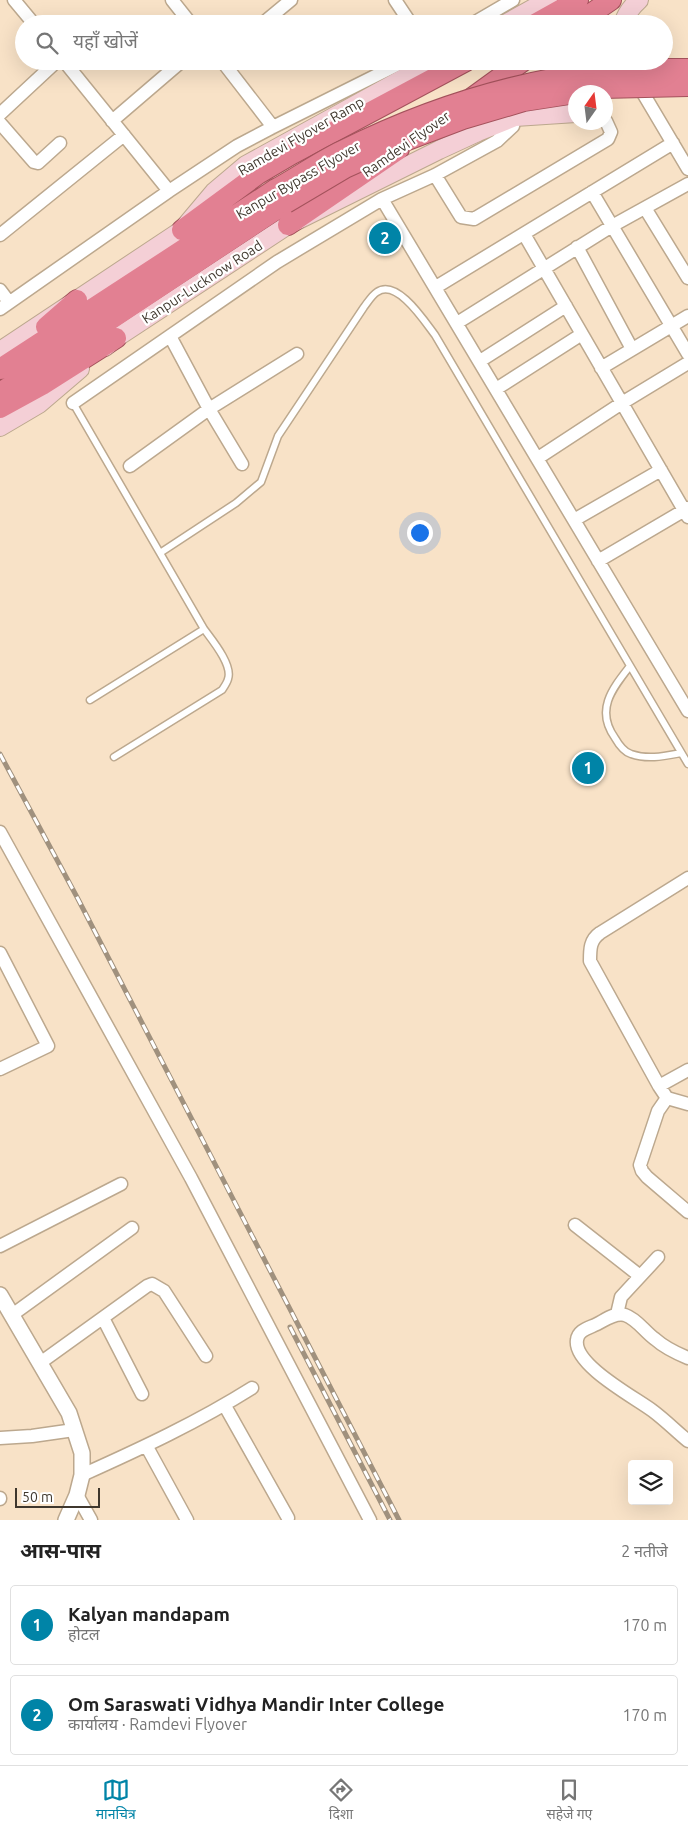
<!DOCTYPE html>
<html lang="hi">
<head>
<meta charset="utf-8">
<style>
	:root { --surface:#fff; --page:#f2f2f2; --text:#222; --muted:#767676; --line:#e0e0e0; --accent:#0084a7 }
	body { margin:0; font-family:Ubuntu,"Noto Sans Devanagari",sans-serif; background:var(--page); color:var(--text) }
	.controls { position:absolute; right:15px; bottom:15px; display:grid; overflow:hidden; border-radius:5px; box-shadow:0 5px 20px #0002 }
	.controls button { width:45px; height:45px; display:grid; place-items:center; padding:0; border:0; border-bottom:1px solid var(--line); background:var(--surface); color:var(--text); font:25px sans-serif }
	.compass { position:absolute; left:568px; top:85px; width:45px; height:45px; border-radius:50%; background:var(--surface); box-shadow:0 5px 20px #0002; rotate:14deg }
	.scale { position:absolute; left:15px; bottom:12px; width:85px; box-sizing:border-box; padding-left:5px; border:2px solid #3f372d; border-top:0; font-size:14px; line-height:18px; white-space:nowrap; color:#3f372d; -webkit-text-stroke:4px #fff; paint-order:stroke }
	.you { position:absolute; left:419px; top:532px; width:18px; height:18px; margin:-12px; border:4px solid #fff; border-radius:50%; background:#1a73e8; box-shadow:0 0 0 8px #1a73e833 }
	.badge { display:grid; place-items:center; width:32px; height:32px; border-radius:50%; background:var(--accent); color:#fff; font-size:16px; font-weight:700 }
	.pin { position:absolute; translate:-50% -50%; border:2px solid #fff; box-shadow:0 1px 5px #0006 }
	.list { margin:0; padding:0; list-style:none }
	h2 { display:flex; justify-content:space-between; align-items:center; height:65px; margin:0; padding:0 20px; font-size:21px }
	h2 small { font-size:16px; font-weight:400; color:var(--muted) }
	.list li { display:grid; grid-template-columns:32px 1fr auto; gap:15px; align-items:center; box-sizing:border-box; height:80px; margin:0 10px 10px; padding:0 10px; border:1px solid var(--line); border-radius:5px }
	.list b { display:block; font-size:19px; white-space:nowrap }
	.list p { margin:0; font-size:16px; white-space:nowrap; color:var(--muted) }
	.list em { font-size:16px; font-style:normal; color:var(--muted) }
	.icon { flex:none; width:28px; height:28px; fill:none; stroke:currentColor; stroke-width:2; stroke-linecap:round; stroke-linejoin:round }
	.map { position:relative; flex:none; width:688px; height:1520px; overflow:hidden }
	.search { position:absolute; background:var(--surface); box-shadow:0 5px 20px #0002; left:15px; right:15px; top:15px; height:55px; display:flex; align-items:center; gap:12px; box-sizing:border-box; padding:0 18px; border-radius:28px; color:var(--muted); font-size:19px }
	.sheet { height:245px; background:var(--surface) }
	nav { display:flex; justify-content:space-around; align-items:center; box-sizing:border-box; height:70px; border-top:1px solid var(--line); background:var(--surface); font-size:14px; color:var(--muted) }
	nav a { display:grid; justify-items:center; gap:2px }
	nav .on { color:var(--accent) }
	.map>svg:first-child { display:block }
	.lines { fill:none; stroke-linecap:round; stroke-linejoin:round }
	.service-casing { stroke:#bca88e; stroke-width:9 }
	.minor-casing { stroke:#bca88e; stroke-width:15 }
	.tertiary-casing { stroke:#bca88e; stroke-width:18 }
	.secondary-casing { stroke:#bca88e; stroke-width:20 }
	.trunk-casing { stroke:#a4525c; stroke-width:22 }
	.service { stroke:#fff; stroke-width:6 }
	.minor { stroke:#fff; stroke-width:12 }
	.tertiary { stroke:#fff; stroke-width:15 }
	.secondary { stroke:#f4cfd6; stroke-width:18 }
	.trunk { stroke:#e28092; stroke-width:20 }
	.rail-casing { stroke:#a0917e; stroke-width:5 }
	.rail { stroke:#fff; stroke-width:3; stroke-dasharray:9; stroke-linecap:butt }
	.trunk-bridge-casing { stroke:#a4525c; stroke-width:22; stroke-linecap:butt }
	.trunk-bridge { stroke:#e28092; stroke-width:20 }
	.labels { text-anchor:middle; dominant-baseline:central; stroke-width:4.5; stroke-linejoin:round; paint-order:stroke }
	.street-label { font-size:14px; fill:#3f372d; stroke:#fff }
</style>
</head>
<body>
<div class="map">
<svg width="688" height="1520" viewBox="0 0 688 1520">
	<rect width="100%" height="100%" fill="#f8e2c7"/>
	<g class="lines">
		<g class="service-casing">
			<path id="service" d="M73,403L204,629C212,640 233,665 228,679C227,683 224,687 222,690L114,757
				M160,553L236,503L261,482L278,436L364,307C368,302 372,295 377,292C397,278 425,322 435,335L688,764
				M630,666C612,689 595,710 615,738C619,745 624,752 631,754C648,760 665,756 681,753
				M90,700L204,629"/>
		</g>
		<g class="minor-casing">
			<path id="minor" d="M14,0L34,24
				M172,0L191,24
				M395,0L411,24
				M262,24L291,0
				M472,24L513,0
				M64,61L169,191
				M222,61L273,127
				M637,83L688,169
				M0,114L57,61
				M112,121L182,61
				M0,123L34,162L38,163L60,143
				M435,175L461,217L474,219L608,139L611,132L606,121
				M592,192L688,354
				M382,199L688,711
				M645,208L688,278
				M524,234L688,517
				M0,235L124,135
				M577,247L632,349
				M436,287L673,143
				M0,290L9,302
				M0,309L169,191L237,146L273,127L405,61
				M457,323L612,226L688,184
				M170,336L209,409L297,354
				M480,361L566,306
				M601,368L688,316
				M496,389L582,334
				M73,403L277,262L382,199L435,175L497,141L513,126L515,117
				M538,458L622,403L688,363
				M130,466L209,409L242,464
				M574,520L661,470
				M598,561L688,508
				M0,832L191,1178L370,1520
				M688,878L600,933C590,940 590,949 590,961L659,1086L667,1098L688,1104
				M0,953L48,1046L0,1069
				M659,1086L688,1070
				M667,1098L658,1111L640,1165L642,1171L647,1177L688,1212
				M575,1225L640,1276
				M0,1246L121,1184
				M617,1314L621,1297L658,1257
				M12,1315L132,1228
				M103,1318L142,1394
				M688,1358C676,1353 665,1348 655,1339C645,1332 637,1319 625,1315C615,1312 605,1320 597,1324C589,1328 578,1330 577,1340C573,1365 636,1398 653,1411C665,1420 676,1431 688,1441
				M40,1363L147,1286L152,1284L164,1291L206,1356
				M225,1406L288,1518
				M0,1438L32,1436L74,1430
				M147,1447L187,1520
				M82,1475C140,1449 198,1422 252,1388
				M77,1495L91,1520
				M0,1499V1498"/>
		</g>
		<g class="tertiary-casing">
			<path id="tertiary" d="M0,1295L69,1413L82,1453V1475L77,1495L66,1520"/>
		</g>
		<g class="secondary-casing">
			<path id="secondary" d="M505,24L548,0
				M623,24C626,14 631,7 639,0
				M105,347L116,338L288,225L439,150L478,132L515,117L576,113
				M0,351L182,230L214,192L246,165L435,61
				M0,427L39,404L80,369"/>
		</g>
		<g class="trunk-casing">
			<path id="trunk" d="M535,24L578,0
				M576,24L611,0
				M472,98L523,61
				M288,225L399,149
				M182,230L258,174L292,154L466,61
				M46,327L77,300
				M0,369L276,189
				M0,393L286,203
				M0,408L42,385L116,338"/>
		</g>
		<use href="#service" class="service"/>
		<use href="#minor" class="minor"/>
		<use href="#tertiary" class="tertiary"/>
		<use href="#secondary" class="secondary"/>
		<use href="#trunk" class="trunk"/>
		<g class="rail-casing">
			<path id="rail" d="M0,754L78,899L399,1520
				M290,1327L390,1520"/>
		</g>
		<use href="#rail" class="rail"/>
		<g class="trunk-bridge-casing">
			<path id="trunk-bridge" d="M577,92L602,88L688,86
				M276,189C298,177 319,162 342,151C422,111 508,83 597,72C627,68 658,69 688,69
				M286,203L345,168L405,141L463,119L524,101L576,93"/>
		</g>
		<use href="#trunk-bridge" class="trunk-bridge"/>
	</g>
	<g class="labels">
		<g class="street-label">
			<text transform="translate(301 136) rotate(-30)">Ramdevi Flyover Ramp</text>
			<text transform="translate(406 144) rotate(-35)">Ramdevi Flyover</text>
			<text transform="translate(298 180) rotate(-30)">Kanpur Bypass Flyover</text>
			<text transform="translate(202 282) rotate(-33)">Kanpur-Lucknow Road</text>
		</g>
	</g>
</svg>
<div class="controls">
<button><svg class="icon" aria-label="layers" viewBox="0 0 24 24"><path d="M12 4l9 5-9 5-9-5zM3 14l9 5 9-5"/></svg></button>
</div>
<svg class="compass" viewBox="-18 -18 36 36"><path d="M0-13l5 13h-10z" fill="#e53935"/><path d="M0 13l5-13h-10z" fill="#767676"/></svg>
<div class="scale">50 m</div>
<div class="you"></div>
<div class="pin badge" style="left:588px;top:768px">1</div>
<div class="pin badge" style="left:385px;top:238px">2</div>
<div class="search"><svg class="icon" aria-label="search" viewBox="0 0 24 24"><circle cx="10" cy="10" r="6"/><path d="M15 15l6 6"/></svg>यहाँ खोजें</div>
</div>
<section class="sheet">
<h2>आस-पास<small>2 नतीजे</small></h2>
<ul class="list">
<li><span class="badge">1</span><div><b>Kalyan mandapam</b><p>होटल</p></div><em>170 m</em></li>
<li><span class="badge">2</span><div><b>Om Saraswati Vidhya Mandir Inter College</b><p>कार्यालय · Ramdevi Flyover</p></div><em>170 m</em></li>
</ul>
</section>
<nav>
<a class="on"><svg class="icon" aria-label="map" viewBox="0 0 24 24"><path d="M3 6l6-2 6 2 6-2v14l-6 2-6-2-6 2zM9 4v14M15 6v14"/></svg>मानचित्र</a>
<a><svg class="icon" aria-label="directions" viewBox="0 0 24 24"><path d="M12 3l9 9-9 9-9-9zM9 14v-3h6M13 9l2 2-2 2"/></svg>दिशा</a>
<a><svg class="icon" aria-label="saved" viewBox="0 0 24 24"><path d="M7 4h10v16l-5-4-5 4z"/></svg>सहेजे गए</a>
</nav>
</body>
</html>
